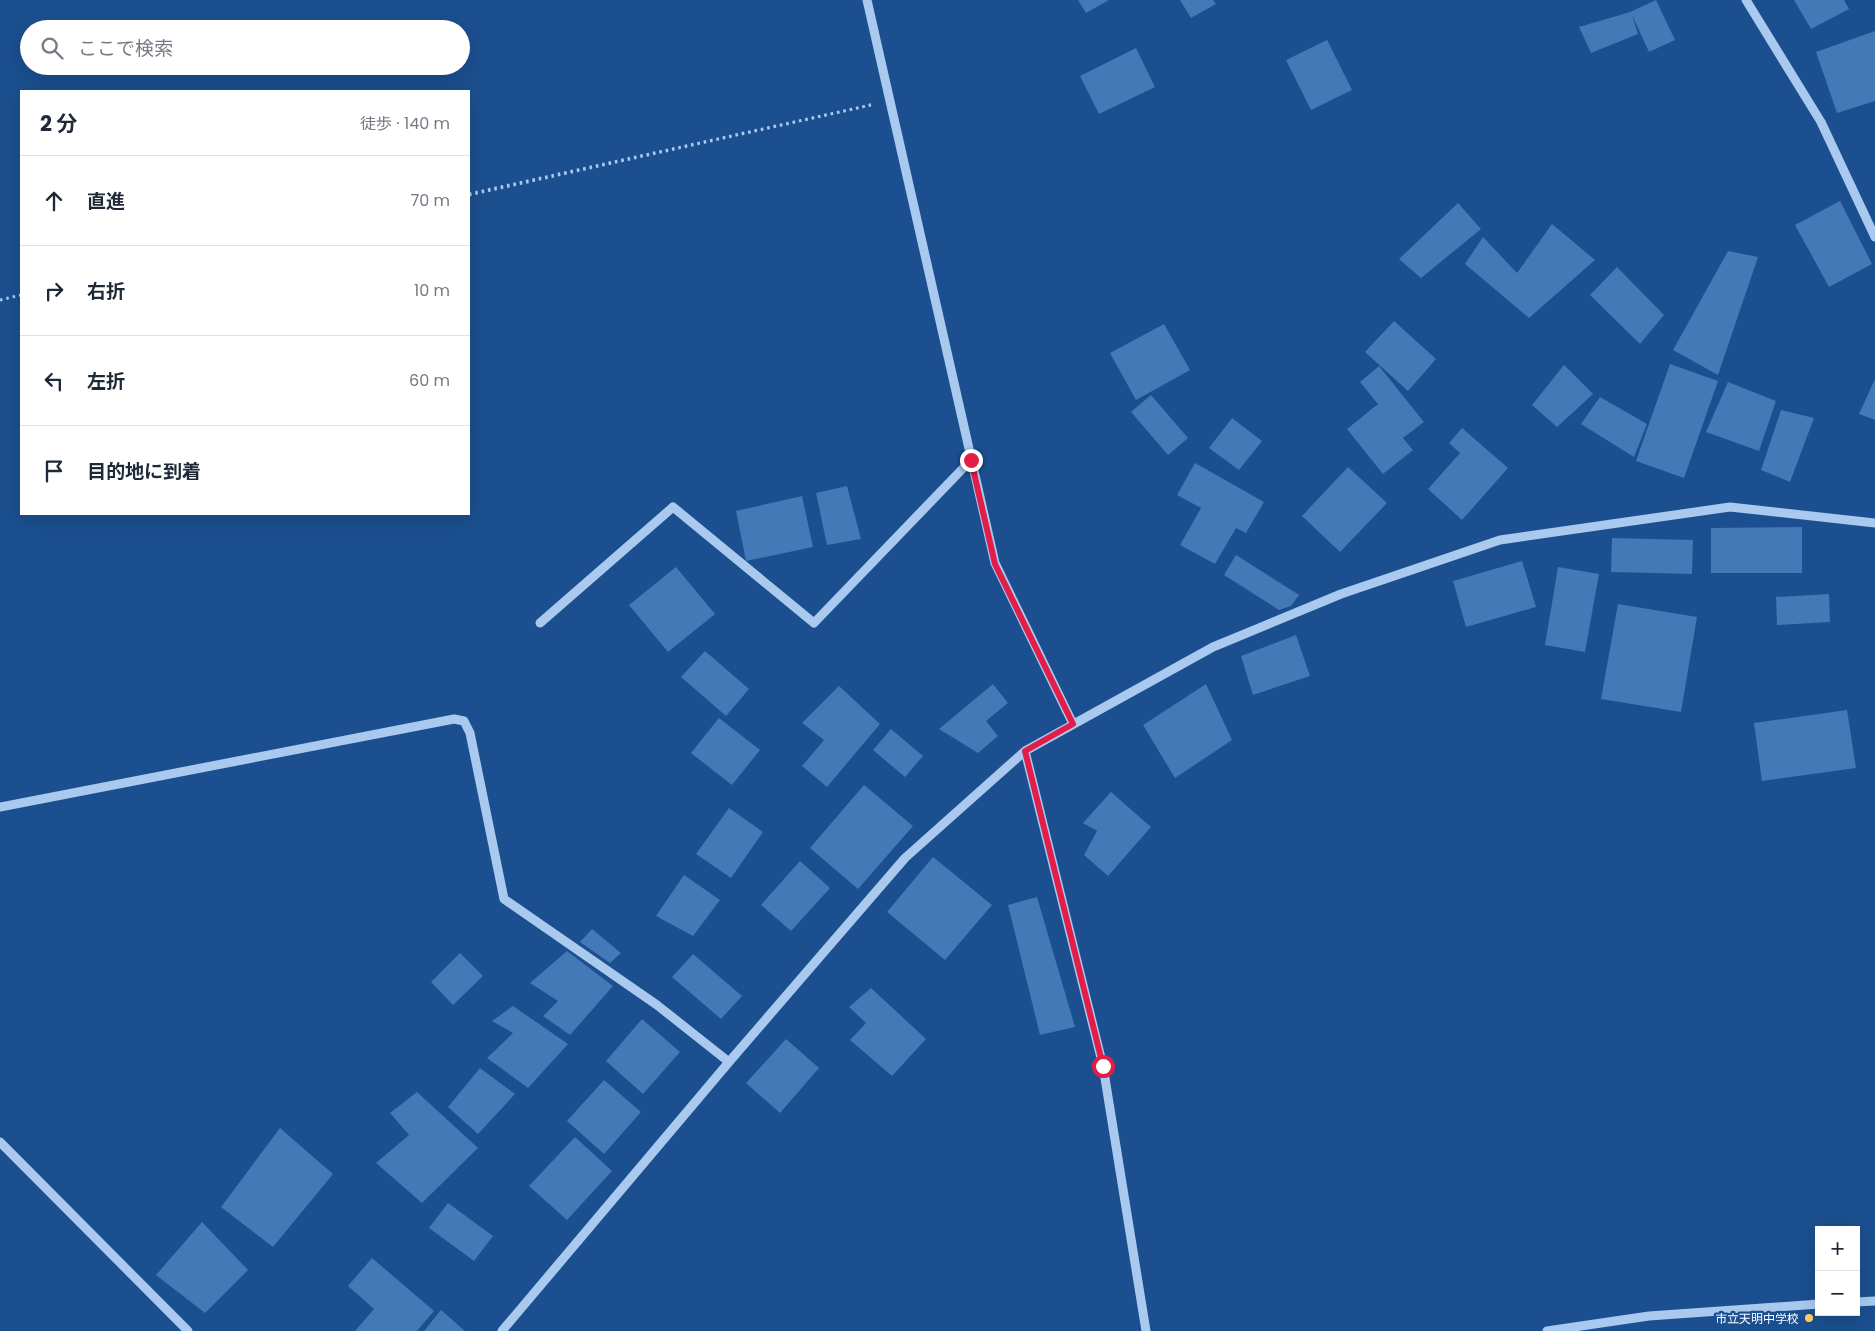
<!DOCTYPE html>
<html lang="ja">
<head>
<meta charset="utf-8">
<style>
	:root { --surface:#fff; --page:#f2f2f3; --text:#1f2937; --muted:#747a83; --line:#e0e1e3 }
	body { margin:0; font-family:Poppins,"Noto Sans JP",sans-serif; background:var(--page); color:var(--text) }
	.controls { position:absolute; right:15px; bottom:15px; display:grid; overflow:hidden; border-radius:0px; box-shadow:0 5px 20px #0002 }
	.controls button { width:45px; height:45px; display:grid; place-items:center; padding:0; border:0; border-bottom:1px solid var(--line); background:var(--surface); color:var(--text); font:25px sans-serif }
	.stop { position:absolute; width:15px; height:15px; margin:-11px; border:4px solid #e11d48; border-radius:50%; background:#fff }
	.stop.end { background:#e11d48; border-color:#fff; box-shadow:0 1px 5px #0008 }
	.list { margin:0; padding:0; list-style:none }
	h2 { display:flex; justify-content:space-between; align-items:center; height:65px; margin:0; padding:0 20px; font-size:21px }
	h2 small { font-size:16px; font-weight:400; color:var(--muted) }
	.list li { display:grid; grid-template-columns:32px 1fr auto; gap:15px; align-items:center; box-sizing:border-box; height:90px; padding:0 20px; border-top:1px solid var(--line) }
	.list b { display:block; font-size:19px; white-space:nowrap }
	.list em { font-size:16px; font-style:normal; color:var(--muted) }
	.icon { flex:none; width:28px; height:28px; fill:none; stroke:currentColor; stroke-width:2; stroke-linecap:round; stroke-linejoin:round }
	.map { position:relative; flex:none; width:1875px; height:1331px; overflow:hidden }
	.search { position:absolute; background:var(--surface); box-shadow:0 5px 20px #0002; left:20px; top:20px; width:450px; height:55px; display:flex; align-items:center; gap:12px; box-sizing:border-box; padding:0 18px; border-radius:28px; color:var(--muted); font-size:19px }
	.panel { position:absolute; background:var(--surface); box-shadow:0 5px 20px #0002; left:20px; top:90px; width:450px; height:425px; border-radius:0px }
	.map>svg:first-child { display:block }
	.building { fill:#4478b7 }
	.lines { fill:none; stroke-linecap:round; stroke-linejoin:round }
	.path { stroke:#a9c9ee; stroke-width:3; stroke-dasharray:2.5 4; stroke-linecap:butt }
	.minor { stroke:#a9c9ee; stroke-width:9 }
	.route { stroke:#e11d48; stroke-width:6 }
	.poi-dot { fill:#ffd166; stroke:#1b4f8f; stroke-width:2 }
	.labels { text-anchor:middle; dominant-baseline:central; stroke-width:4.5; stroke-linejoin:round; paint-order:stroke }
	.poi-label { font-size:12px; fill:#fff; stroke:#1b4f8f; text-anchor:end }
</style>
</head>
<body>
<div class="map">
<svg width="1875" height="1331" viewBox="0 0 1875 1331">
	<rect width="100%" height="100%" fill="#1b4f8f"/>
	<path class="building" d="M1078,0H1109L1086,13Z
		M1180,0H1213L1216,4L1191,18Z
		M1656,0L1675,40L1649,52L1632,15L1638,34L1591,53L1579,27L1630,12Z
		M1794,0H1844L1849,9L1811,29Z
		M1875,31V101L1837,113L1816,52Z
		M1327,40L1352,90L1311,110L1286,60Z
		M1136,48L1155,87L1099,114L1080,76Z
		M1840,201L1872,264L1829,287L1795,225Z
		M1458,203L1481,229L1421,278L1399,259Z
		M1552,224L1595,260L1529,318L1465,264L1483,237L1517,273Z
		M1728,251L1758,257L1718,375L1673,350Z
		M1617,267L1664,315L1640,344L1590,295Z
		M1394,321L1436,359L1408,391L1365,352Z
		M1164,324L1190,370L1136,400L1110,353Z
		M1670,364L1718,381L1684,478L1636,461Z
		M1564,365L1593,394L1557,427L1532,405Z
		M1379,366L1424,422L1403,438L1413,450L1383,474L1347,429L1378,404L1360,382Z
		M1875,379V420L1859,414Z
		M1728,382L1776,401L1759,451L1706,432Z
		M1151,395L1188,438L1168,455L1131,412Z
		M1600,397L1647,424L1634,457L1581,424Z
		M1781,410L1814,418L1790,482L1761,470Z
		M1232,418L1262,441L1239,470L1209,448Z
		M1462,428L1508,468L1462,520L1428,489L1460,453L1449,443Z
		M1195,463L1264,502L1246,533L1236,528L1215,564L1180,545L1201,508L1177,495Z
		M1348,467L1387,503L1340,552L1302,516Z
		M847,486L861,539L827,545L816,493Z
		M802,496L813,547L746,561L736,511Z
		M1802,527V573H1711V528Z
		M1612,538L1693,540L1692,574L1611,572Z
		M1236,555L1299,595L1291,606L1279,610L1224,575Z
		M1522,561L1536,607L1466,627L1453,581Z
		M676,567L715,614L668,652L629,605Z
		M1558,567L1599,574L1585,652L1545,645Z
		M1829,594L1830,622L1777,625L1776,597Z
		M1618,604L1697,617L1681,712L1601,699Z
		M1296,635L1310,676L1253,695L1241,656Z
		M705,651L749,689L726,716L681,677Z
		M993,684L1008,703L986,721L998,736L978,753L939,729Z
		M1206,684L1232,740L1175,778L1143,725Z
		M839,686L880,724L827,787L802,766L824,740L802,723Z
		M1847,710L1856,768L1762,781L1754,723Z
		M719,718L760,750L732,785L691,753Z
		M891,729L923,756L905,777L873,750Z
		M864,785L913,826L858,889L810,848Z
		M1111,792L1151,827L1108,876L1084,855L1097,831L1083,823Z
		M729,808L763,832L731,878L696,854Z
		M933,857L992,905L945,960L887,912Z
		M800,861L830,888L791,931L761,905Z
		M684,875L720,900L693,936L656,916Z
		M1037,897L1075,1027L1040,1035L1008,905Z
		M592,929L621,953L610,963L580,942Z
		M567,951L613,986L570,1035L543,1016L558,1001L530,983Z
		M460,953L483,976L453,1005L431,982Z
		M693,954L742,996L721,1019L672,977Z
		M871,988L926,1039L892,1076L850,1040L866,1023L849,1007Z
		M513,1006L568,1044L528,1088L487,1058L513,1033L492,1021Z
		M642,1019L680,1052L643,1094L606,1061Z
		M786,1039L819,1068L780,1113L746,1083Z
		M480,1068L515,1094L478,1134L448,1107Z
		M604,1080L641,1112L604,1154L567,1121Z
		M417,1092L478,1148L422,1203L376,1163L409,1135L390,1113Z
		M280,1128L333,1174L273,1247L221,1207Z
		M575,1137L612,1171L567,1220L529,1186Z
		M448,1203L493,1236L474,1261L429,1228Z
		M202,1222L248,1270L205,1313L156,1275Z
		M372,1258L434,1311L417,1331H355L374,1309L348,1286Z
		M441,1310L465,1331H424Z"/>
	<g class="lines">
		<path class="path" d="M469,194L871,105
			M469,195L871,105
			M0,300L21,295"/>
		<path class="minor" d="M867,0L995,563L1073,724
			M1746,0L1821,122L1875,237
			M540,623L673,507L814,623L971,460
			M1025,751L1103,1066L1146,1331
			M0,807L454,719L464,721L470,733L504,899L657,1005L729,1062
			M0,1142L188,1331
			M1856,1302L1875,1301
			M502,1331L729,1062L905,858L1025,751L1213,647L1341,594L1500,540L1730,507L1875,523
			M1547,1331L1649,1316L1819,1304"/>
	</g>
	<g class="lines">
		<path class="route" d="M971,460L995,564L1073,724L1025,751L1103,1066"/>
	</g>
	<circle class="poi-dot" cx="1809" cy="1318" r="5"/>
	<g class="labels">
		<g class="poi-label">
			<text x="1799" y="1318">市立天明中学校</text>
		</g>
	</g>
</svg>
<div class="controls">
<button>+</button>
<button>−</button>
</div>
<div class="stop" style="left:1103px;top:1066px"></div>
<div class="stop end" style="left:971px;top:460px"></div>
<div class="search"><svg class="icon" aria-label="search" viewBox="0 0 24 24"><circle cx="10" cy="10" r="6"/><path d="M15 15l6 6"/></svg>ここで検索</div>
<section class="panel">
<h2>2 分<small>徒歩 · 140 m</small></h2>
<ul class="list">
<li><svg class="icon" aria-label="ahead" viewBox="0 0 24 24"><path d="M12 20V5M6 11l6-6 6 6"/></svg><div><b>直進</b></div><em>70 m</em></li>
<li><svg class="icon" aria-label="right" viewBox="0 0 24 24"><path d="M7 20v-9h11M14 6l5 5-5 5"/></svg><div><b>右折</b></div><em>10 m</em></li>
<li><svg class="icon" aria-label="left" viewBox="0 0 24 24"><path d="M17 20v-9H6M10 6l-5 5 5 5"/></svg><div><b>左折</b></div><em>60 m</em></li>
<li><svg class="icon" aria-label="arrive" viewBox="0 0 24 24"><path d="M6 21V4h12l-3 4 3 4H6"/></svg><div><b>目的地に到着</b></div></li>
</ul>
</section>
</div>
</body>
</html>
